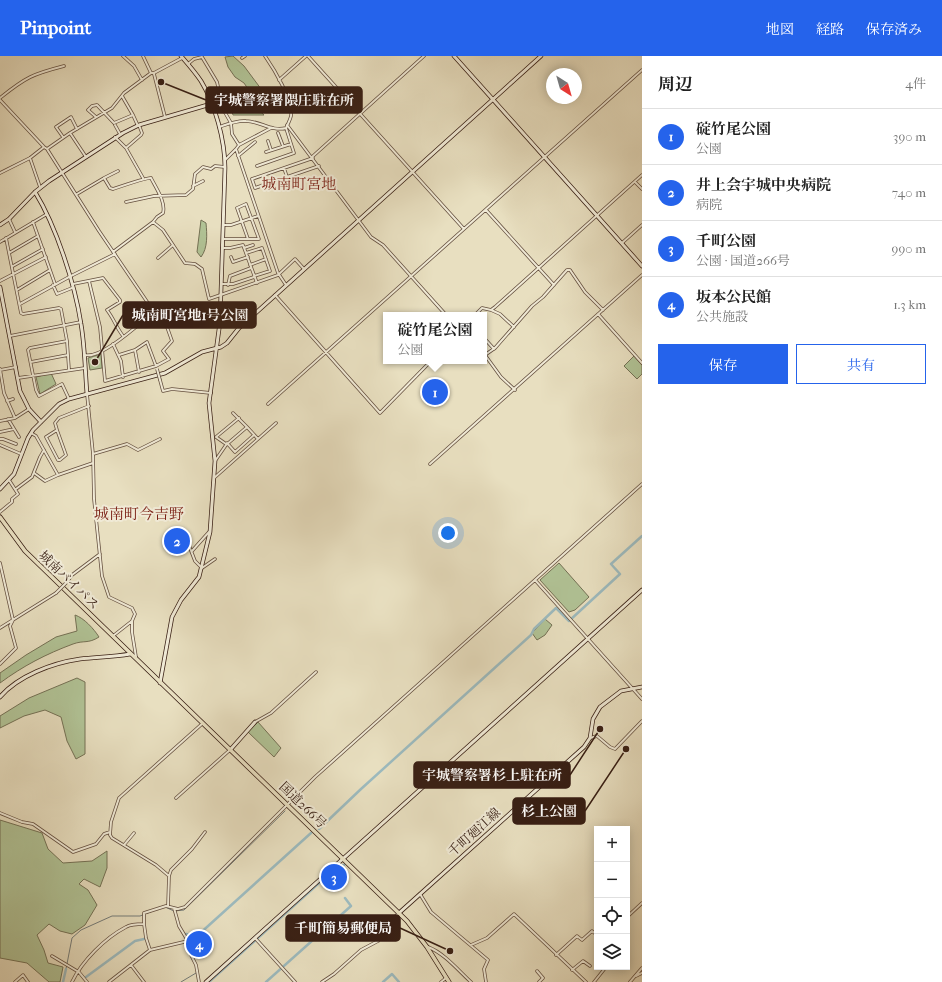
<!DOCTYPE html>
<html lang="ja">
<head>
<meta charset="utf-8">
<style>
	:root { --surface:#fff; --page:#f6f6f6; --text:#222; --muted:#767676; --line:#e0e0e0; --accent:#2563eb }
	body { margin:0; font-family:"IM FELL French Canon","Noto Serif JP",serif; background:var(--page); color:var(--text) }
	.controls { position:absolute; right:12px; bottom:12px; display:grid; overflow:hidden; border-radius:0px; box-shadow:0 2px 10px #0003 }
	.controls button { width:36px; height:36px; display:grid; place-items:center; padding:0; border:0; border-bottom:1px solid var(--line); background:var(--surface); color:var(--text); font:20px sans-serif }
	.compass { position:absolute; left:546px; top:12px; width:36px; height:36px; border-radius:50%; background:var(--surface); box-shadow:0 2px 10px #0003; rotate:143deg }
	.you { position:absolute; left:448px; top:477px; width:14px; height:14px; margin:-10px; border:3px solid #fff; border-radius:50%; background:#1a73e8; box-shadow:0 0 0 6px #1a73e833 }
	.badge { display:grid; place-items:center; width:26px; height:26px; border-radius:50%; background:var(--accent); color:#fff; font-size:13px; font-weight:700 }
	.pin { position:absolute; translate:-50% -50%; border:2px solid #fff; box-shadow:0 1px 4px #0006 }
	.popup { position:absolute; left:383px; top:256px; width:104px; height:52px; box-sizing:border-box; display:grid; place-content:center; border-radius:0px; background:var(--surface); filter:drop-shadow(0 1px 3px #0005); font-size:13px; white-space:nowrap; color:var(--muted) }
	.popup b { font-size:15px; color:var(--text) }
	.popup::after { content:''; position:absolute; left:50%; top:100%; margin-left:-8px; border:8px solid transparent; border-top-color:var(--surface) }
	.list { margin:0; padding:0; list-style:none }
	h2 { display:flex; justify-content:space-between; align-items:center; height:52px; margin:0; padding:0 16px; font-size:17px }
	h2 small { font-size:13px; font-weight:400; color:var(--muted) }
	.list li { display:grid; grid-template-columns:26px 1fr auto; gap:12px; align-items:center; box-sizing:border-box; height:56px; padding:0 16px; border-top:1px solid var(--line) }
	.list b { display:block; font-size:15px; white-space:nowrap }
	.list p { margin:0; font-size:13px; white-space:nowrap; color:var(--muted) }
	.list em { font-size:13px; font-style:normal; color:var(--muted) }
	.actions { display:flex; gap:8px; padding:12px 16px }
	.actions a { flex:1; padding:9px 0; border:1px solid var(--accent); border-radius:0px; text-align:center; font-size:14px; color:var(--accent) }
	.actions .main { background:var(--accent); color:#fff }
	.icon { flex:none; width:22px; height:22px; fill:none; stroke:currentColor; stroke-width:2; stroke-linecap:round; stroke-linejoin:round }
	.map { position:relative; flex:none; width:642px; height:926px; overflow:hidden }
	header { display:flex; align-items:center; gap:24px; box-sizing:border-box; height:56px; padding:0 20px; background:var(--accent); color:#fff }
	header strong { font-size:19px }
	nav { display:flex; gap:22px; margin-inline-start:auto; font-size:14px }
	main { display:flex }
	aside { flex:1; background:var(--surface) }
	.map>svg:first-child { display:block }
	.green { fill:#b1c396; stroke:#747155 }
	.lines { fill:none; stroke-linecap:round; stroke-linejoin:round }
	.stream { stroke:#747c7a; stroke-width:1 }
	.canal { stroke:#9cbabe; stroke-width:2.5 }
	.street-casing { stroke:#644f3f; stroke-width:3.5 }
	.secondary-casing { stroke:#381f14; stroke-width:4.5 }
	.highway-casing { stroke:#381f14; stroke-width:5 }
	.street { stroke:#f0ead6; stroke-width:2 }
	.secondary { stroke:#f0ead6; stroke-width:3 }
	.highway { stroke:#e8dfc0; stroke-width:3.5 }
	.street-bridge-casing { stroke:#644f3f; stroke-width:3.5; stroke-linecap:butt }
	.street-bridge { stroke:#f0ead6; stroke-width:2 }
	.labels { text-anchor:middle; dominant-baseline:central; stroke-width:4; stroke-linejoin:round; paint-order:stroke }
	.street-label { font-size:13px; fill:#381f14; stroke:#f0ead6 }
	.quarter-label { font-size:15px; fill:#7a1f14; stroke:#f0ead6 }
	.leader { fill:none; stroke:#381f14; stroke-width:1.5 }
	.callout-dot { fill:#381f14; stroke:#f0ead6; stroke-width:1.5 }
	.callout { fill:#381f14; stroke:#381f14; stroke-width:1.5 }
	.callout-label { font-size:14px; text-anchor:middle; font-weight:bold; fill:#fff }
</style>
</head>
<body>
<header>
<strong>Pinpoint</strong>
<nav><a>地図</a><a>経路</a><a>保存済み</a></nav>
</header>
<main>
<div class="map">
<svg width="642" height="926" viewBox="0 0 642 926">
	<rect width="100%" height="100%" fill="#e8dfc0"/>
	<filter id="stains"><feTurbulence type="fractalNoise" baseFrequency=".005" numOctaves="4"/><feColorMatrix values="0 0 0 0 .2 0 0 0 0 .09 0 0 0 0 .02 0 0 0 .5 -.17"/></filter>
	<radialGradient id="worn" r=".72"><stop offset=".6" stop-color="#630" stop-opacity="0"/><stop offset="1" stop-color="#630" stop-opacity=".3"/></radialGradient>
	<path class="green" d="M233,0L244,10L270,45L263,50L257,46L244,27L235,21L228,11L225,1Z
		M229,47L252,48L264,59H233Z
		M201,164L206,167C207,178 208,192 201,201L197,196Z
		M101,298L102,312L90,314L88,302Z
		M634,300L642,309V318L637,323L624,310Z
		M51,317L56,328L40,338L36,321Z
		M559,507L589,541L575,554L569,556L540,524Z
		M75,559C84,562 94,573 99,581C88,588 84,584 73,588C46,598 23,610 0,627V617L26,599L56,581L77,575Z
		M545,563L552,569L545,579L537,584L532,577Z
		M77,622L85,626V698L76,703L67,685L61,661L45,654L24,660L0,672V660L29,642Z
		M258,666L281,692L274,701L248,676Z
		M0,764L42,777L48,793L63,807L92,805L107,795V812L100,831L84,823L79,828L88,834L97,849L85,869L72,878L60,875L49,868L37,879L44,894L48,907L63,911L60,926H49L27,907L0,902Z"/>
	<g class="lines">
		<path class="stream" d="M165,851L174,855L184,854L285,755
			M66,913L72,882L81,874L112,860H140L153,855
			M181,926L196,917"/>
		<path class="canal" d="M319,773L361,733L531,579L534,573L556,552L569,565L620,518L611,508L642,480
			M186,878L197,880L311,777
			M86,921L135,885L144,883
			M63,926L66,913
			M209,926L338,810L344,809
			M266,926L351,850L345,842
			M383,926L392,918L399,926"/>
		<g class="street-casing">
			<path id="street" d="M123,0L134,10L142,24
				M143,0L151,17
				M308,0L464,173
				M242,2L245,0
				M188,8L194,3L202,1L217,26L223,53L231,67L232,78L239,89L236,93
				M154,18L165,61
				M279,24L306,0
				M122,40L133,59
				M0,42C26,21 33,18 64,10
				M0,44L44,91L47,93L99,175L154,256
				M96,61L88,54L92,50L97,49L114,67L133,59L138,70
				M115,69L120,78
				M287,69L371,181L383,189L446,259
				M219,71C228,68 237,64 246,65C260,65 272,76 286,72C288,68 290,64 291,60C293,44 274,13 265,0
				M70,77L86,101
				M278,77L283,90
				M63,81L56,71L71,61L77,73
				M115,81L126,92L143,122
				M268,85L271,94
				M239,89L271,72
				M126,92L141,79L142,77L139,69
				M47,93L70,77L112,52L124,37L151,17H154L182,2
				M266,96L291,88
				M238,100L255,86
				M312,101L424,0
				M30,102L40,131
				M313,102L252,123L255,132L319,110
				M225,104L236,93L278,217L286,229
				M257,110L294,97L286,72
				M284,112L287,121
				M0,117L30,102L44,91
				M104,122L118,115
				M635,126L642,133
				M193,130L203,125
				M77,138L104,122L110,132L113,133C119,131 148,121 151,122C156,132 166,146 163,157L157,161L153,166L113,196
				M126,146L154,140L186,139L193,133L195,118L203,111L211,113L215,110L225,111
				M486,154L554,229
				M9,163L15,176
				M33,166L55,228
				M153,166L163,174L185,207L195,208L202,213L209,243L278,219L295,203L304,213
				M223,169H231L258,160
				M6,182L21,257L23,258L59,252L61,253L67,285L69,314
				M223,183H259L246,148L237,152L248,183
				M0,186L47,158
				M622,187L642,169
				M222,192H230L243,189L257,227
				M244,192L253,189
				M9,197L38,180
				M246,197L262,192L270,215L254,220
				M231,201L233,206L248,201
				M158,202L173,189
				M250,209L266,203
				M13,210L43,193
				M0,225L46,201
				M89,225L100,271L105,325L156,310L147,286L135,294L119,299
				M73,228L103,222L120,244V246L107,254C114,263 116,271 123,280
				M221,228H233L254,221
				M53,229L57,238L72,232
				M228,229L230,220L251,212
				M17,234L50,214
				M275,239L380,357L431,305
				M20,248L69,221L115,198
				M491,254L500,258L514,271
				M598,258L642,307
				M475,259L482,252L491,254L495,251L642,119
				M10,280L81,266
				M484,282L494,293
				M67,285L30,292L28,294L36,334L39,340L62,328L69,343
				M113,288L121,305L123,321
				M135,294L139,316
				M85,299C102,303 140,267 154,256L167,271L172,285L163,295L169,303L156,310
				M485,299L495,292L532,250L543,241L567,214H570L585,236L603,254
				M485,299L501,321L515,334
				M31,306L68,299
				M0,313L4,337L15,362
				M0,314L16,311
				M18,322L85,312
				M160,324L163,335L172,333L211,337
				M87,338L93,398L94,443L102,520L109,541L132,552L135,558L132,565L113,580
				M7,345L13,343
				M268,348L642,14
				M233,357L247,371
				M8,363L19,381
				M0,365L15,362L29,353
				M57,374L66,399L60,404H58L46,381L57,374L55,367L59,362L89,350
				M0,376L14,373
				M31,377L36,380L58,419L45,425L34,417
				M0,383H3L16,388
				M227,387L235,396L254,379
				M226,388L216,381L239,362
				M0,389L21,398
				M93,398L127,388L138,394L160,383
				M215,405L226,389L247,371L258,383
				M430,408L642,219
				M58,419L93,407
				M214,422L276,367
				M16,433L32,421L40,401L44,394
				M0,456L12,446V443L18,438L9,424
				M188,487L195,505L202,512L215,503
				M192,495L209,476
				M0,507L13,564L10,570L16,592L0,608
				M535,524L642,643
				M67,526L72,519L100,498
				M132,565V576L136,601
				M0,572L56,537
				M255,666L271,657L316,616
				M590,682L597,680L610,691L615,693L642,665
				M176,742L231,693
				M0,757L22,766L33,768L73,796L96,788L104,778L110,776
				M124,789L134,777
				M169,820L156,809L112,782L110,779L111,766L119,742L203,667
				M420,838L431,856L488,904L484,913L486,926
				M168,850L169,820L171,814L192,793L205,776
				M174,852L179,870L188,885L190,897L196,909L199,926
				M627,861L642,847
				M144,868L146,882L150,894
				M255,882L295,926
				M471,889L487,882L514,858L586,926
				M428,891C444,897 458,914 471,926
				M556,899L577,880L582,884L592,875L597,879
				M52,900L77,915
				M131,909L144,926
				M572,914L583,905L590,910
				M78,915L87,926
				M537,915L543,922L539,926
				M636,920L642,917
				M15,926L23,919L28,926
				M72,926C82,905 105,882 126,871C131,868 138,868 144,868V857L166,850L178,853L185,851L315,721L642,428
				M109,926L150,894L188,885
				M322,926L334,918L361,894L378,885L389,866L399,857
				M441,926L446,922
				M594,926L606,911
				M630,926L642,912"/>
		</g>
		<g class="secondary-casing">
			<path id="secondary" d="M454,0L642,210
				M35,136C56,170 75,228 81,268C85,291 85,314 87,338
				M0,169L9,163L35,136L49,125L123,77L139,69L211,48
				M0,231L20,335L29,353L41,366
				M0,433L14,418L28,382L33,374L59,348L69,343L165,317L202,296L221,291L227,287L239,272L541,0
				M160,627L172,561L181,544L199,521L210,476L215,405L209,347L220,266L225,112C225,84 215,48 201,25C195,16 188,8 181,0
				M0,641C18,620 52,607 80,603C97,601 113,601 130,598
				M231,693L255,666
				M399,857L584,691L590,682L593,663L600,651L621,635L642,631
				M206,926L642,534"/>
		</g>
		<g class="highway-casing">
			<path id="highway" d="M0,461L25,495L407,865L427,891L449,926"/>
		</g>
		<use href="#street" class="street"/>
		<use href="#secondary" class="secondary"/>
		<use href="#highway" class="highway"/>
		<g class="street-bridge-casing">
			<path id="street-bridge" d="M157,313L160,324
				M56,537L67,526"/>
		</g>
		<use href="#street-bridge" class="street-bridge"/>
	</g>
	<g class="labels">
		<g class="street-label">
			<text transform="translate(69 524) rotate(44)">城南バイパス</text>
			<text transform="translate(303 749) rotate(44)">国道266号</text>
			<text transform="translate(474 776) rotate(-42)">千町廻江線</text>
		</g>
		<g class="quarter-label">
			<text x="299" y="128">城南町宮地</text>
			<text x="139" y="458">城南町今吉野</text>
		</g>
	</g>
	<path class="leader" d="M161 26L206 44M95 306L123 259M600 673L570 719M626 693L585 755M450 895L400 872"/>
	<g class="callout-dot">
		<circle cx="161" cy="26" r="4"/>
		<circle cx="95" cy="306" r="4"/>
		<circle cx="600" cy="673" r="4"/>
		<circle cx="626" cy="693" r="4"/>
		<circle cx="450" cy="895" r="4"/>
	</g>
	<g class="callout">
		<rect x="206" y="31" width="156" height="26" rx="4"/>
		<rect x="123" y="246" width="133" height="26" rx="4"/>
		<rect x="414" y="706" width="156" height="26" rx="4"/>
		<rect x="513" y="742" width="72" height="26" rx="4"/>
		<rect x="286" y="859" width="114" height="26" rx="4"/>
	</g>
	<g class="callout-label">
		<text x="284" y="49">宇城警察署隈庄駐在所</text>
		<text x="190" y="264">城南町宮地1号公園</text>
		<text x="492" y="724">宇城警察署杉上駐在所</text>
		<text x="549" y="760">杉上公園</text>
		<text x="343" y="877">千町簡易郵便局</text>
	</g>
	<rect width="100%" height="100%" filter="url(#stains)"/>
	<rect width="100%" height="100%" fill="url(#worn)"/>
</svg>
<div class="controls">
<button>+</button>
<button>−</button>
<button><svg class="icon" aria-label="locate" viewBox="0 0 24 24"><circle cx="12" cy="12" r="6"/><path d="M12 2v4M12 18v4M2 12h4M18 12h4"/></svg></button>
<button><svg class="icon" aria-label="layers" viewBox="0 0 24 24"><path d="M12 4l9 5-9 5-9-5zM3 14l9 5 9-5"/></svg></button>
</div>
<svg class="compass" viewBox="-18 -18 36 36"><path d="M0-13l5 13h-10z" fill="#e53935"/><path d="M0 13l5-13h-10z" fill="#767676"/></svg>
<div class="you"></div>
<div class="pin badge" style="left:435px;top:336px">1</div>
<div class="popup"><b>碇竹尾公園</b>公園</div>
<div class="pin badge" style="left:177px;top:485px">2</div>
<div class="pin badge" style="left:334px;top:821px">3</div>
<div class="pin badge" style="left:199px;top:888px">4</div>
</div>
<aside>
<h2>周辺<small>4件</small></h2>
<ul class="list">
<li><span class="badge">1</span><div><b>碇竹尾公園</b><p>公園</p></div><em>390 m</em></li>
<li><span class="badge">2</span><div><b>井上会宇城中央病院</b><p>病院</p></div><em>740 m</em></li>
<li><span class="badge">3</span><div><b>千町公園</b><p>公園 · 国道266号</p></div><em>990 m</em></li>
<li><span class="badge">4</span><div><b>坂本公民館</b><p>公共施設</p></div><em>1.3 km</em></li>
</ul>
<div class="actions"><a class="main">保存</a><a>共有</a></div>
</aside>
</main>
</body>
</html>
